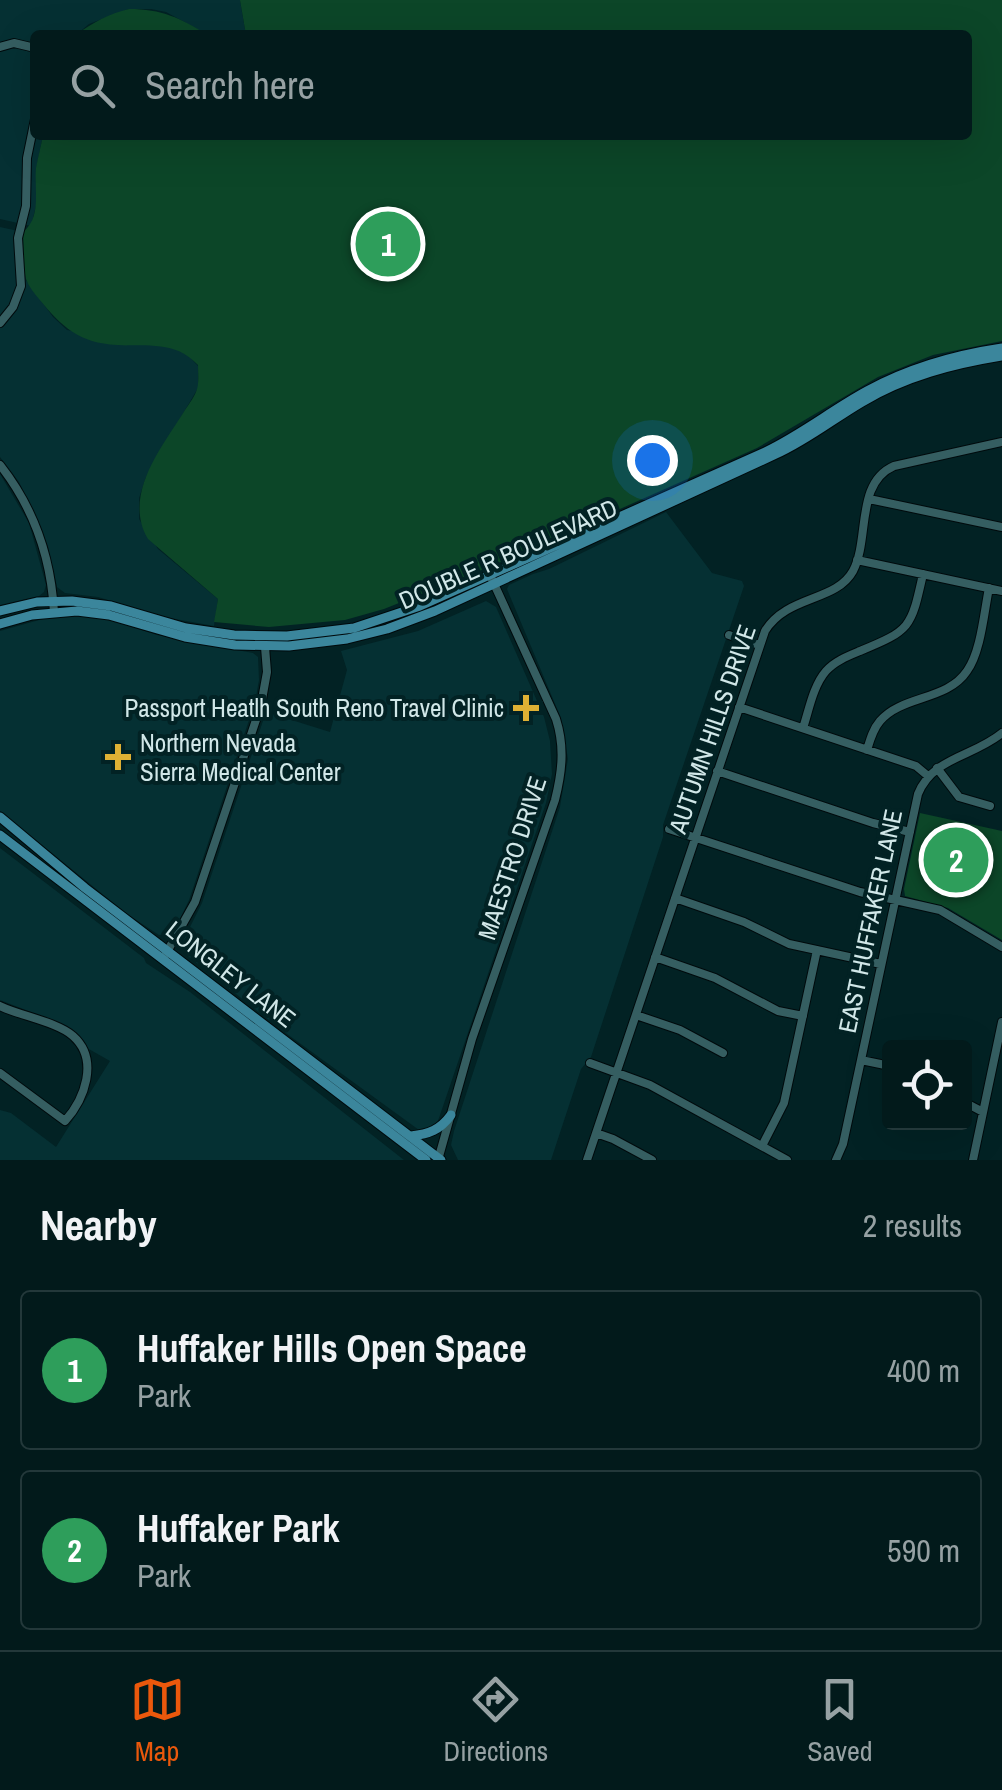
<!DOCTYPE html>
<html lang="en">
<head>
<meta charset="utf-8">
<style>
	:root { --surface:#021a1b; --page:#102728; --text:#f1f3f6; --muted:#96a1a3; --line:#23383a; --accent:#ea580c }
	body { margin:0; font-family:"Archivo Narrow",sans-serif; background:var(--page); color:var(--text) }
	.controls { position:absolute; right:30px; bottom:30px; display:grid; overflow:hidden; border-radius:10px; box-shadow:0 10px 40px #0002 }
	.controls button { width:90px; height:90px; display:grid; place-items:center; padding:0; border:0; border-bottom:2px solid var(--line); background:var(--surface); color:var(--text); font:50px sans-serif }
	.you { position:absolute; left:652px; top:460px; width:35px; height:35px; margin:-25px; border:8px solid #fff; border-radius:50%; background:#1a73e8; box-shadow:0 0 0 15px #1a73e833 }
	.badge { display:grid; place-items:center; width:65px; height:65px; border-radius:50%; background:var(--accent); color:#fff; font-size:32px; font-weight:700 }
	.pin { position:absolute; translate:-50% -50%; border:5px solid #fff; box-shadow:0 2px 10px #0006 }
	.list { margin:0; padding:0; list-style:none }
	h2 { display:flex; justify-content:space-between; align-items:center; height:130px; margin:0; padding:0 40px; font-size:42px }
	h2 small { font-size:32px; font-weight:400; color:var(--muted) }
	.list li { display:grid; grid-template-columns:65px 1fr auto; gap:30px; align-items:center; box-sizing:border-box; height:160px; margin:0 20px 20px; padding:0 20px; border:2px solid var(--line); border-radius:10px }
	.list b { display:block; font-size:38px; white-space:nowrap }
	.list p { margin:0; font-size:32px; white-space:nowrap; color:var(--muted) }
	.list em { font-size:32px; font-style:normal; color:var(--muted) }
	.icon { flex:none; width:55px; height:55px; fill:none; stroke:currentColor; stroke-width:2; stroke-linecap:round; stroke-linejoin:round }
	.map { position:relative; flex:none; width:1002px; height:1160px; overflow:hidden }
	.search { position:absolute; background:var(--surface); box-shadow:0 10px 40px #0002; left:30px; right:30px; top:30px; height:110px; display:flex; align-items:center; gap:25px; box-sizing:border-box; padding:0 35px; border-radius:10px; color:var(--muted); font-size:38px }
	.sheet { height:490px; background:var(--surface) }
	nav { display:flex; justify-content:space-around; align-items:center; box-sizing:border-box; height:140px; border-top:2px solid var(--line); background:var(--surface); font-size:28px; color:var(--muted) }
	nav a { display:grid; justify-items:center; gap:5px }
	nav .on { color:var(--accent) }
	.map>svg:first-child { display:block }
	.built { fill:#053033 }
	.green { fill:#0c4628 }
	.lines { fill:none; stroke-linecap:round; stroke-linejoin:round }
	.minor-casing { stroke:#000a0c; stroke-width:10 }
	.major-casing { stroke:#000a0c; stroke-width:11 }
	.minor { stroke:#355e61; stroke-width:8 }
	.major { stroke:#3b869c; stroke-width:9 }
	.poi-dot { fill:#dfb034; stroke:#022224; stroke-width:4 }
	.labels { text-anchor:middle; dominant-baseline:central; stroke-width:8; stroke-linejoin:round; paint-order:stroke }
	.street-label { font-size:25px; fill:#d1e7e8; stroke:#022224 }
	.poi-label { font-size:25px; fill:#d1e7e8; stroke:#022224; text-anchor:end }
</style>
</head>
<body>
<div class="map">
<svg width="1002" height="1160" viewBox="0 0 1002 1160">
	<rect width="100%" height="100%" fill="#022224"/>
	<path class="built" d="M0,0H240L246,35H208L166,12L151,9H129L89,24L76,35H35V135H43L36,170V206L31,226L0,219Z
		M0,227L23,232L26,280L53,317L67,330L173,348L188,355L198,366V388L146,477L139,498V519L158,549L218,599L214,626L164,617L98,597L65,593L57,587L48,547L38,521L19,482L0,457Z
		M0,474L29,523L46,585L44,592L39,596L0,605Z
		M666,512L712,573L742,581L744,586L663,825V837L591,1057L581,1069L551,1160H458L451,1145L454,1131L560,807L568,759L561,718L507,589L509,585L533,574L549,569Z
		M486,601L496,607L544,717L550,741L552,774L546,803L439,1118L436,1125L424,1130H419L283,1031L184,953L181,945L202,903L266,712L330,732L347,670L341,651L418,631Z
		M57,615H74L111,620L157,635L253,653L258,657L259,680L255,702L189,900L180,919L169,934L159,935L127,914L0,811V631Z
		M0,848L144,958L146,963L190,992L404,1160H0V1110L11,1113L56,1147L110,1061L87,1048L67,1026L0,1000Z"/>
	<path class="green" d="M240,0H1002V341L933,355L878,377L757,448L494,565L384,609L345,620L269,627L214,622L218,599L148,539C122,495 162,447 185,410C189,404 195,396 197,389C199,383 198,372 198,365C174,340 149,347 117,345C79,343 62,327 39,299C34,293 29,287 26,279C22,265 24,247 23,232C42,217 34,190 36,168C38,157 41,146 43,135H967V35H246Z
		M129,9C162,9 180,18 208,35H76C93,22 109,14 129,9Z
		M920,813L1002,831V940L948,908L905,896L904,889Z"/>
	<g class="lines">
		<g class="minor-casing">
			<path id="minor" d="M0,47L14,43L35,48
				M0,323L13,307L21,286L18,238L26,206L27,158L35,119
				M0,465C33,507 51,558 54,612
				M869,499L1002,527
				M857,560L1002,591
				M729,635L759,645
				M739,707L916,766L928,776
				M803,728C809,710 813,686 826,671C835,661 848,656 860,651C911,630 911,628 923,574
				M867,750C870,740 873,729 880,721C902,695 947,701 967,671C981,652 984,612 989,588
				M937,768L959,797L990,806
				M717,771L873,823L910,832
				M669,829L860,892L940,910L1002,947
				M675,898L744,922L789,944L881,964
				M655,957L715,978L778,1011L803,1016
				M163,959L195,902L261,705L267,672L265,647
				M0,1006C21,1016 57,1022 73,1036C100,1060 84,1100 65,1121L0,1073
				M636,1015L680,1030L723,1053
				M861,1060L890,1066
				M590,1063L650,1085L787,1160
				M964,1102L983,1112
				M596,1133L613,1139L652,1160
				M762,1146L784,1103L817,950
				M438,1160L472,1039L555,800C562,772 565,747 556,719L490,575
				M587,1160L765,631C787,595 836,602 853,571C870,539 855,483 894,466L1002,442
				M836,1160L843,1144L918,794C933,757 973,757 1002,733
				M973,1160L1002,1022"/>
		</g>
		<g class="major-casing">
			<path id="major" d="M0,611L37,602L72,601L111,606L186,628L234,635L287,636L354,628L420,606L765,452C801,435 832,410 867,391C909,368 955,355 1002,348
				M0,624L32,615L77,611L109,615L185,637L235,645L289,646L347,639L387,629L435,611L776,454C807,440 833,419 862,402C906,376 953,364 1002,356
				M0,817L85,888L441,1160
				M0,835L426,1160
				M411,1136C429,1134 440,1130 451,1115"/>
		</g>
		<use href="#minor" class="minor"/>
		<use href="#major" class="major"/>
	</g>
	<g class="poi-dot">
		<path d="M521 693h10v10h10v10h-10v10h-10v-10h-10v-10h10z"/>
		<path d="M113 742h10v10h10v10h-10v10h-10v-10h-10v-10h10z"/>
	</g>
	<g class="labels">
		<g class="street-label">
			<text transform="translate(508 554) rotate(-24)">DOUBLE R BOULEVARD</text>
			<text transform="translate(712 729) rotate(-71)">AUTUMN HILLS DRIVE</text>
			<text transform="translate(512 858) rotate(-72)">MAESTRO DRIVE</text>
			<text transform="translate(870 921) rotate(-78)">EAST HUFFAKER LANE</text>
			<text transform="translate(231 974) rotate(38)">LONGLEY LANE</text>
		</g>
		<g class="poi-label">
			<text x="504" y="708">Passport Heatlh South Reno Travel Clinic</text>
			<text x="140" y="743" text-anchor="start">Northern Nevada<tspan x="140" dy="29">Sierra Medical Center</tspan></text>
		</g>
	</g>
</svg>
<div class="controls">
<button><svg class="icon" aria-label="locate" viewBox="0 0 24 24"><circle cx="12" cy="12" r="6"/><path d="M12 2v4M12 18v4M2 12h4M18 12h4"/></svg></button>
</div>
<div class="you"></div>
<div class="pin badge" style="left:388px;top:244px;background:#2e9e5b">1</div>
<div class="pin badge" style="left:956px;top:860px;background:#2e9e5b">2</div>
<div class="search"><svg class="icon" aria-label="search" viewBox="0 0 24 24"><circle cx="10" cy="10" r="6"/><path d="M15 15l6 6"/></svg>Search here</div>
</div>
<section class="sheet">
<h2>Nearby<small>2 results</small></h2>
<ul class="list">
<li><span class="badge" style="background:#2e9e5b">1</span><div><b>Huffaker Hills Open Space</b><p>Park</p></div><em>400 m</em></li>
<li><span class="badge" style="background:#2e9e5b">2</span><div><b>Huffaker Park</b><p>Park</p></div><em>590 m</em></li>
</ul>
</section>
<nav>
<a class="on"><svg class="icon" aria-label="map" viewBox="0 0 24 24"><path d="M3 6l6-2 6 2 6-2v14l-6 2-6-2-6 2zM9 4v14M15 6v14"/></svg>Map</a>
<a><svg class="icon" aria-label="directions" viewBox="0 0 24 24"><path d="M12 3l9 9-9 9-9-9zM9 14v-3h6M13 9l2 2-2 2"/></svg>Directions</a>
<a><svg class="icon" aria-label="saved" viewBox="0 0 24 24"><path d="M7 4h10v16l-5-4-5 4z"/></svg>Saved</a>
</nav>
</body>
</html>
